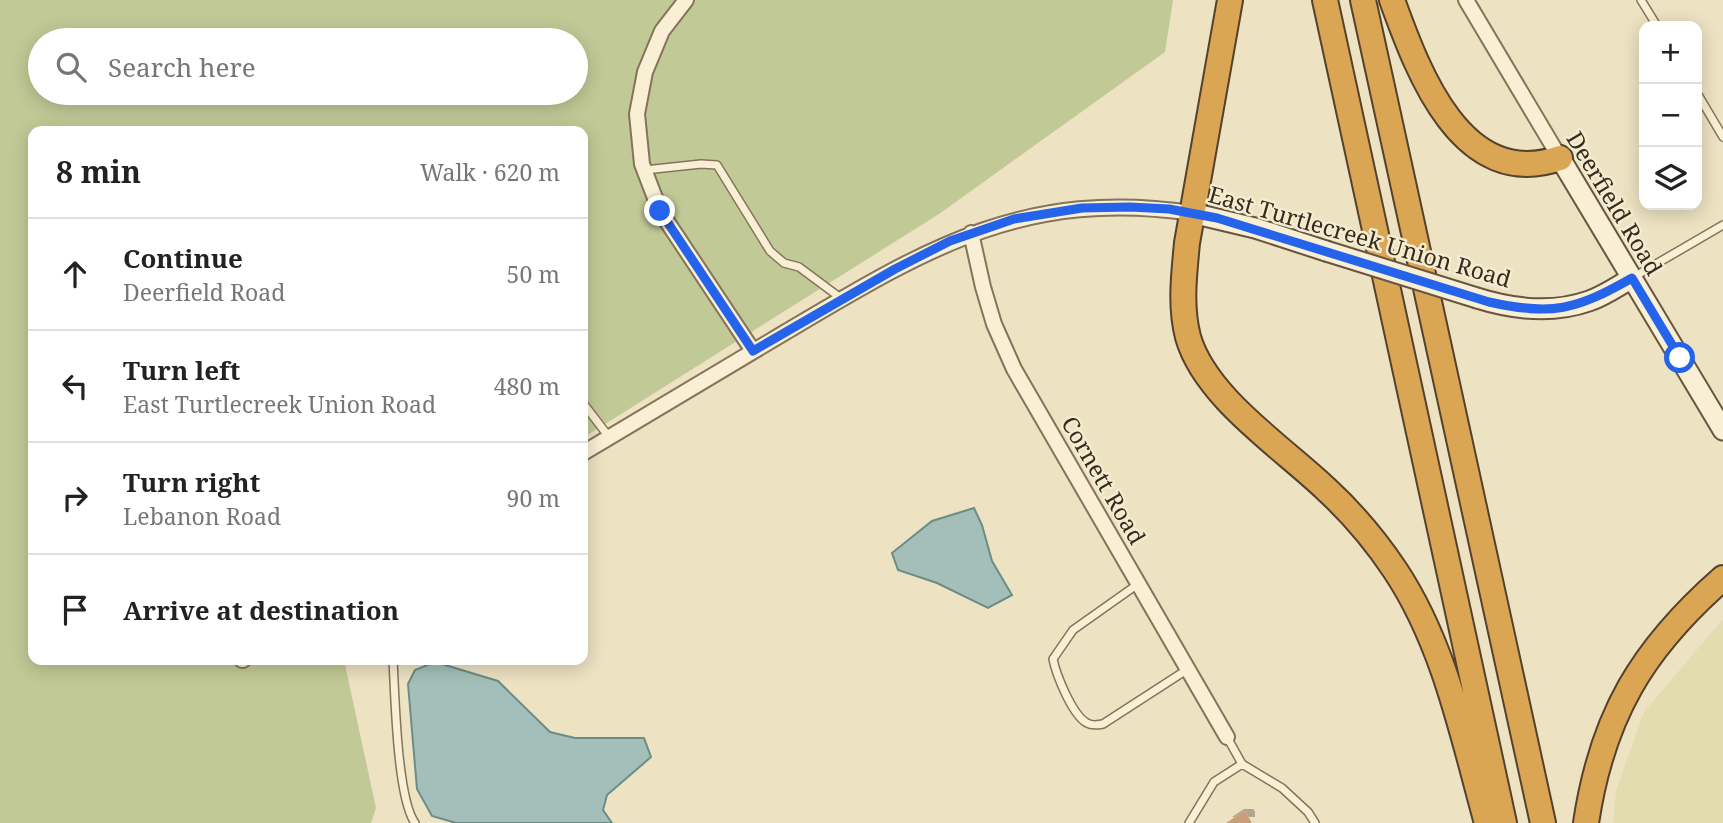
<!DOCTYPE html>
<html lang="en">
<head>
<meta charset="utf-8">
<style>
	:root { --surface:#fff; --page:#f2f2f2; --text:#222; --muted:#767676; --line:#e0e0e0 }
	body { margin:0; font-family:"Noto Serif",serif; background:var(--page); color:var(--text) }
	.controls { position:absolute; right:21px; top:21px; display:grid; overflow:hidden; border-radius:14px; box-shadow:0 4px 18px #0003 }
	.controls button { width:63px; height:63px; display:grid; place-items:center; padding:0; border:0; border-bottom:2px solid var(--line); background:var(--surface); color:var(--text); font:35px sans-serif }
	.stop { position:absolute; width:21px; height:21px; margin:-16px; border:5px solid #2563eb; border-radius:50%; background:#fff }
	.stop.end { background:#2563eb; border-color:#fff; box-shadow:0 2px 7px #0008 }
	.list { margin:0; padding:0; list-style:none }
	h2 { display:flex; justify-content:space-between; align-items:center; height:91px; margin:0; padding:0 28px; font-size:30px }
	h2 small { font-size:23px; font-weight:400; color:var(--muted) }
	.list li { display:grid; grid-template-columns:46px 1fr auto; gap:21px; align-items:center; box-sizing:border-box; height:112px; padding:0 28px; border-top:2px solid var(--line) }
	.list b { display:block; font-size:26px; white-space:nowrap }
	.list p { margin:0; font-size:23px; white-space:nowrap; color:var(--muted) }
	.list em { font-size:23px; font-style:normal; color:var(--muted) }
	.icon { flex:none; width:38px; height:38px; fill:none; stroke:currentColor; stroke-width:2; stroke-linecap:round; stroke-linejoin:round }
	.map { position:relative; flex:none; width:1723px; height:823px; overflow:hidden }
	.search { position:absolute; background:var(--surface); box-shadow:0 4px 18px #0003; left:28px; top:28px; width:560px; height:77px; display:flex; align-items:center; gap:18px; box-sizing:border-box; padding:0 24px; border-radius:38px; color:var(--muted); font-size:26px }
	.panel { position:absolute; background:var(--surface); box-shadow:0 4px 18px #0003; left:28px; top:126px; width:560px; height:539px; border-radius:14px }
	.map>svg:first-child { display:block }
	.farmland { fill:#e2ddaf }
	.green { fill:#c1ca96; fill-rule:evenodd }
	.water { fill:#a4bfb9; stroke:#6b8d86; stroke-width:2 }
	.building { fill:#ca9f78; filter:url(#shadow) }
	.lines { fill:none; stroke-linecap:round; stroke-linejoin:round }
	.lane-casing { stroke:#867359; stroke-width:10 }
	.street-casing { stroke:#867359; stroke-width:18 }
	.secondary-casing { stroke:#68553d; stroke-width:23 }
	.highway-casing { stroke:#54412e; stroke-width:28 }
	.lane { stroke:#f8efd5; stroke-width:7 }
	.street { stroke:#f8efd5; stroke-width:14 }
	.secondary { stroke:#f8efd5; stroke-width:19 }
	.highway { stroke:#dba654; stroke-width:24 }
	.secondary-bridge-casing { stroke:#68553d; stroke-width:23; stroke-linecap:butt }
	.secondary-bridge { stroke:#f8efd5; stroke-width:19 }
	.route { stroke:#2563eb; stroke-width:9 }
	.labels { text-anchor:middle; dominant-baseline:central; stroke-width:5; stroke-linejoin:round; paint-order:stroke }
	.street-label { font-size:23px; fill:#362b1d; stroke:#f4ecd1 }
</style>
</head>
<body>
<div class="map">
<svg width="1723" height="823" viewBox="0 0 1723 823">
	<defs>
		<filter id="shadow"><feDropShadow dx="6" dy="-6" stdDeviation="0" flood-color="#0004"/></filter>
	</defs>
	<rect width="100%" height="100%" fill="#ede2c2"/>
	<path class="farmland" d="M1723,619V823H1613L1616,791L1644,712Z"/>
	<path class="green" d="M0,0H1173L1165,52L939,214L583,438V131H33V660H344L376,808L371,823H0ZM40,40H576V93H40Z"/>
	<path class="water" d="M974,508L982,525L992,561L1012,595L988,608L937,583L898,570L892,553L932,521Z
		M435,662L498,681L550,732L575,738H644L651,757L607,795L603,810L612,823H456L432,816L417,789L408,684L415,670Z"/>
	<path class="building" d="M1245,811L1252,823H1226L1235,817Z"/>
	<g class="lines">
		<g class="lane-casing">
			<path id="lane" d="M1641,0L1657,26
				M1697,93L1723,137
				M645,170L701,164L717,165L770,251L784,263L799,267L842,299
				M1632,278L1723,225
				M583,403L609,437
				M1138,584L1073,630L1053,659C1056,674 1072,715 1087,723C1092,726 1098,725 1103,724L1188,669
				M393,660C395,695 397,798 415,823
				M1227,737L1242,764L1282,788L1308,812L1315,823
				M1189,823L1214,782L1242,764"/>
		</g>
		<g class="street-casing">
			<path id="street" d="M686,0L662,31L645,72L637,114L642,164L660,211L753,351
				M1466,0L1560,158
				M971,233L983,287L994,324L1014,369L1227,737
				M583,453C650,413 717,373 784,333C924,250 1023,188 1192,213
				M242,660H243"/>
		</g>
		<g class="secondary-casing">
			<path id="secondary" d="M1560,158L1723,430
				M1192,213L1255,228L1326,251
				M1477,298C1512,309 1552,314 1589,301C1604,296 1618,286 1632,278"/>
		</g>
		<g class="highway-casing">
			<path id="highway" d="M1230,0L1187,243C1184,275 1180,306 1188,337C1205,397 1282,447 1326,489C1352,513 1375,540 1395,570C1445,645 1463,737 1487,823
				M1325,0L1504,823
				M1363,0L1543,823
				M1392,0C1418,72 1462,192 1560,158
				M1586,823C1602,716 1642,649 1723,578"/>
		</g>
		<use href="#lane" class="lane"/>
		<use href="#street" class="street"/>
		<use href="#secondary" class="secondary"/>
		<use href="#highway" class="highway"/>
		<g class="secondary-bridge-casing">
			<path id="secondary-bridge" d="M1326,251L1477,298"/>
		</g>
		<use href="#secondary-bridge" class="secondary-bridge"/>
	</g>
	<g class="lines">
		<path class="route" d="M660,211L753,351L895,269L950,241L1014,219L1082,208L1130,207L1169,209L1217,218L1489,302C1552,316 1576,310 1632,278L1680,358"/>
	</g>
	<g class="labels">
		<g class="street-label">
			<text transform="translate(1615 203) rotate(59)">Deerfield Road</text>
			<text transform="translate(1360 236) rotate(16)">East Turtlecreek Union Road</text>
			<text transform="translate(1104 480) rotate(60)">Cornett Road</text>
		</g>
	</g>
</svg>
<div class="controls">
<button>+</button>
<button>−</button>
<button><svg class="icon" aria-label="layers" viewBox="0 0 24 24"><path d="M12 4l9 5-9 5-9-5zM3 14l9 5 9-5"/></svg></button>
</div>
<div class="stop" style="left:1680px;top:358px"></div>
<div class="stop end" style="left:660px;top:211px"></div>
<div class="search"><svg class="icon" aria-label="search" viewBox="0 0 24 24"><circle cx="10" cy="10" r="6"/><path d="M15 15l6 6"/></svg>Search here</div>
<section class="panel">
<h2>8 min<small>Walk · 620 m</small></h2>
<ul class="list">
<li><svg class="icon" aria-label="ahead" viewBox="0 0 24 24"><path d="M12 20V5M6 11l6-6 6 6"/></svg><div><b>Continue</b><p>Deerfield Road</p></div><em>50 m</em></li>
<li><svg class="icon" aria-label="left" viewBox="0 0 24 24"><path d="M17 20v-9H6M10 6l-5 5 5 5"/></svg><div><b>Turn left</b><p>East Turtlecreek Union Road</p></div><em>480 m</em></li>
<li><svg class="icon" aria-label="right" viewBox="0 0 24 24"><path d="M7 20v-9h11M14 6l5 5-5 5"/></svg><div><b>Turn right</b><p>Lebanon Road</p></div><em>90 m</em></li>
<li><svg class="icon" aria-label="arrive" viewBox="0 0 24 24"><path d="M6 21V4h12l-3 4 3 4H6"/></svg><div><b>Arrive at destination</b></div></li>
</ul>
</section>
</div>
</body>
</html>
